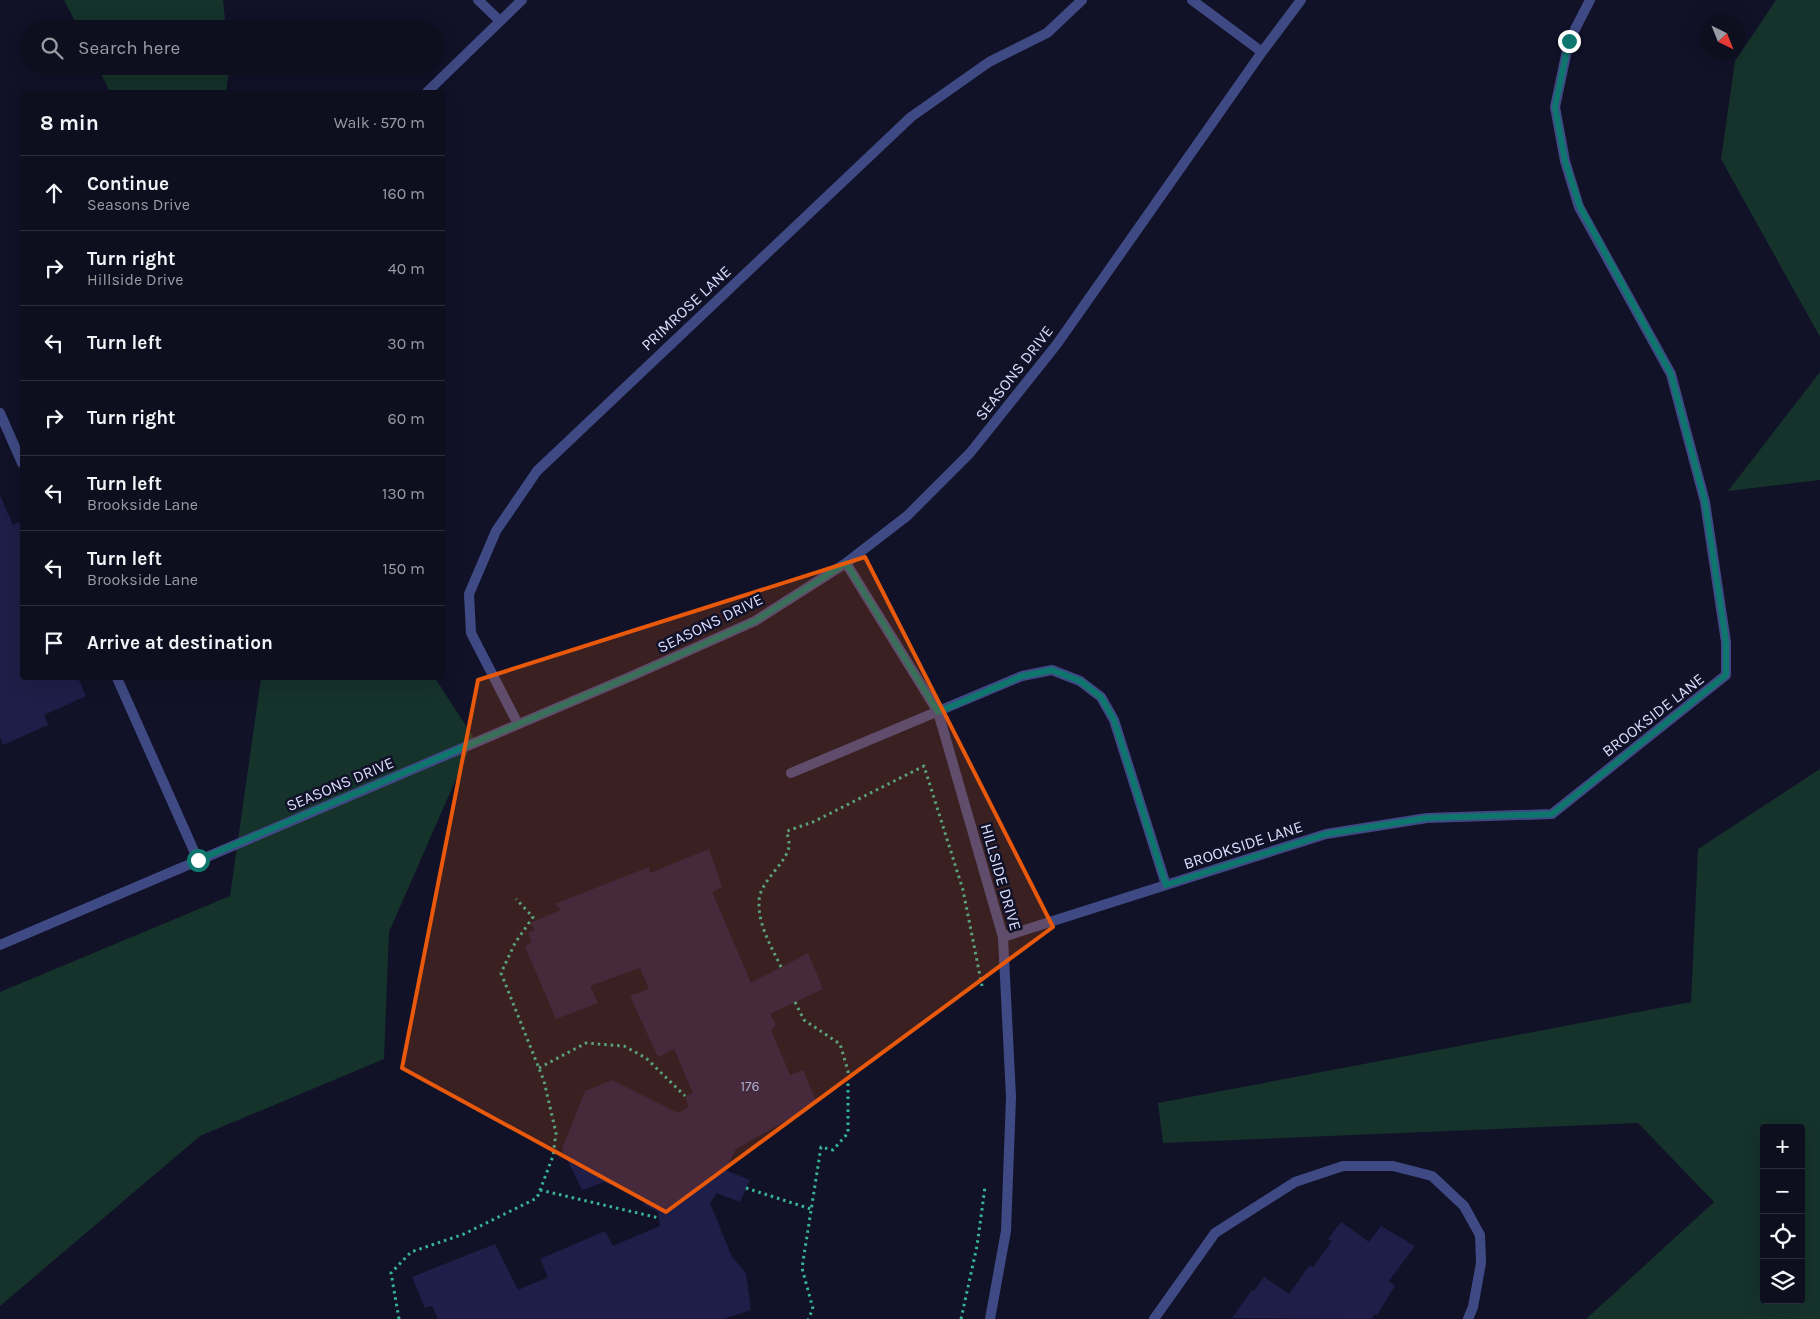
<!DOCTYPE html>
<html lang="en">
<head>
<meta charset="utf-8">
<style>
	:root { --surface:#0d0e1e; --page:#1b1c2b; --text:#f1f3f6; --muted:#9a9ca4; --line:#2d2e3c }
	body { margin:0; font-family:Karla,sans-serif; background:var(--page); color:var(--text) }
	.controls { position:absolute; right:15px; bottom:15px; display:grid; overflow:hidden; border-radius:5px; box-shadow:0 5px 20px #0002 }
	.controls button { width:45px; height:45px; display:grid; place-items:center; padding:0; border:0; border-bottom:1px solid var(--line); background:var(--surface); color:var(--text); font:25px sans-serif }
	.compass { position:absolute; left:1700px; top:15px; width:45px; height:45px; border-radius:50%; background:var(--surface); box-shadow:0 5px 20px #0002; rotate:137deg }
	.stop { position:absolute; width:15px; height:15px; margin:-11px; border:4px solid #0f766e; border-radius:50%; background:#fff }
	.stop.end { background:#0f766e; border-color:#fff; box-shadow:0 1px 5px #0008 }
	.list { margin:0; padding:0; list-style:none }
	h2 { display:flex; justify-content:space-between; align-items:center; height:65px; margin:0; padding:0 20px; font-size:21px }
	h2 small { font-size:16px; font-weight:400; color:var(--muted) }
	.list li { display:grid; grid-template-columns:32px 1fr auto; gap:15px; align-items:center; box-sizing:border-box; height:75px; padding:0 20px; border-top:1px solid var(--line) }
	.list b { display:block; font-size:19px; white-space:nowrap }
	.list p { margin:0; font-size:16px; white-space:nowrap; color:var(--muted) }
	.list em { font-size:16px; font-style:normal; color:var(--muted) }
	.icon { flex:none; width:28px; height:28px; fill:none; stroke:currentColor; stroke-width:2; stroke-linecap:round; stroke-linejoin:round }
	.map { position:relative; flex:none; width:1820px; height:1319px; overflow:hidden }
	.search { position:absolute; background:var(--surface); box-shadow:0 5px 20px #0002; left:20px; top:20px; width:425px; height:55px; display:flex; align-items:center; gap:12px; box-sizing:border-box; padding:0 18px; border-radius:28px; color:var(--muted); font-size:19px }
	.panel { position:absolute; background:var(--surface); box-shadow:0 5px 20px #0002; left:20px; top:90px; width:425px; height:590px; border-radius:5px }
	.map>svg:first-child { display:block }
	.green { fill:#15322b; fill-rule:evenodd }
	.building { fill:#1f1e48 }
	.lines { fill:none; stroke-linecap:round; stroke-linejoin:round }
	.path { stroke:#37b594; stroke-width:3; stroke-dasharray:2.5 4; stroke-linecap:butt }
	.lane { stroke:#3f4a84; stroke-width:10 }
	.street { stroke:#3f4a84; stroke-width:10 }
	.route { stroke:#0f766e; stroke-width:6 }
	.marked { fill:#e8590c; fill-opacity:0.2; stroke:#e8590c; stroke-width:4; stroke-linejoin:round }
	.labels { text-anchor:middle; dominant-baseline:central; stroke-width:5; stroke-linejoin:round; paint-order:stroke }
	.number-label { font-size:14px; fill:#abadd0 }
	.street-label { font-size:16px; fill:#daddfd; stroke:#111228 }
</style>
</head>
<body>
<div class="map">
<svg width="1820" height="1319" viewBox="0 0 1820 1319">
	<rect width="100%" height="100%" fill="#111228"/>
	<path class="green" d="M64,0H223L226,29H79Z
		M1776,0H1820V337L1721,159L1735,61Z
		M97,66H228L229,70L226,92H110Z
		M1820,372V480L1728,491Z
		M261,678H435L474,738L389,932L384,1059L200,1136L0,1306V992L230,896Z
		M1820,769V1319H1586L1714,1202L1638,1123L1163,1143L1158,1103L1691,1002L1698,849ZM1764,1128H1801V1300H1764Z"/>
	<path class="building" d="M0,495L13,525L22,521V678H78L86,696L44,715L48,725L3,745L0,737Z
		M709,849L722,887L712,892L751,983L808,953L823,989L770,1014L776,1025L771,1030L790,1075L803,1070L817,1103L736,1149L725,1170L750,1180L740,1202L717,1193L710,1203L732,1257L746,1273L751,1310L723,1319H438L432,1306L425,1308L412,1277L495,1244L518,1290L548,1277L540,1259L605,1231L613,1246L660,1226L658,1212L643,1204L649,1200L604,1182L582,1190L562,1149L585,1091L612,1080L678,1113L689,1107L685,1096L693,1093L674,1049L658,1057L630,996L649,989L640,968L590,986L598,1003L556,1019L525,947L532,942L528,933L535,930L530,923L561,910L555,904L649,867L650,873Z
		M1341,1222L1369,1242L1381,1226L1415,1246L1389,1281L1395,1286L1377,1315L1375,1314L1371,1319L1232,1318L1252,1290L1254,1291L1264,1277L1289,1294L1310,1265L1313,1267L1332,1241L1328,1239Z"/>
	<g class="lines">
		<path class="path" d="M781,967C771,946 758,925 759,901C760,881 785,865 789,847C790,842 787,835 787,831L813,822L924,766L963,890L982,986
			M795,1002L804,1020L840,1044L848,1071V1133L833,1150L821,1147L802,1268L813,1309L808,1319
			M539,1068L586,1043L624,1046L646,1058L685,1096
			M746,1188L811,1209
			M540,1190L659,1218
			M399,1319L391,1273L411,1252L464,1234L537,1198L553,1156L556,1133L544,1081L501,973L515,943L533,917L516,899
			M961,1319L977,1246L985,1187"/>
		<path class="lane" d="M0,413L22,463
			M117,678L198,860
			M791,773L1022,676L1052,670L1080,681L1101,697L1114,720L1166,885
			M1003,937L1326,834L1427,818L1552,814L1726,675V642L1705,502L1671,374L1579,207L1565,161L1555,107L1569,41L1590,0
			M1154,1319L1215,1233L1295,1182L1343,1166H1393L1432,1176L1464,1206L1480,1235L1481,1263L1473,1307L1468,1319"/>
		<path class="street" d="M478,0L500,21
			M1192,0L1262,52
			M427,92L522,0
			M846,563L938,712L1003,937L1011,1097L1006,1231L990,1319
			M518,724L471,633L469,594L496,531L537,471L911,117L989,62L1047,33L1082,0
			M0,945L634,675L755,621L846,563L907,516L970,453L1057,344L1262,52L1301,0"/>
	</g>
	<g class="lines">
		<path class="route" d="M198,860L634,675L755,621L846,563L938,712L1022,676L1052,670L1080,681L1101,697L1114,720L1166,885L1326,834L1427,818L1552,814L1726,675V642L1705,502L1671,374L1580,207L1565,161L1555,107L1569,41"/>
	</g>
	<path class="marked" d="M865,557L1053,927L666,1212L402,1068L478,680Z"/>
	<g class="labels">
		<g class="number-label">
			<text x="750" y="1086">176</text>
		</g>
		<g class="street-label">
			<text transform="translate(686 308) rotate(-43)">PRIMROSE LANE</text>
			<text transform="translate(1014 373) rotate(-52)">SEASONS DRIVE</text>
			<text transform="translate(710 623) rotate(-26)">SEASONS DRIVE</text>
			<text transform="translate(1653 715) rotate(-38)">BROOKSIDE LANE</text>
			<text transform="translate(340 784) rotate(-23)">SEASONS DRIVE</text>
			<text transform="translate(1243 845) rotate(-18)">BROOKSIDE LANE</text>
			<text transform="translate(1001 877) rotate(74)">HILLSIDE DRIVE</text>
		</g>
	</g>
</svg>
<div class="controls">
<button>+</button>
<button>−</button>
<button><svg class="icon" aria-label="locate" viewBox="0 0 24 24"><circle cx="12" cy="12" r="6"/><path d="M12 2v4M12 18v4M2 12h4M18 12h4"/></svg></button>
<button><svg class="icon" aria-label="layers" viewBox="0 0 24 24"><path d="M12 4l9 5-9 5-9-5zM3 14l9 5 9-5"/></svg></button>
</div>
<svg class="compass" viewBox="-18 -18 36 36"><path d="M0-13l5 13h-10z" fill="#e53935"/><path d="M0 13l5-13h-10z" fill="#9a9ca4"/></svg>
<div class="stop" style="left:198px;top:860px"></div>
<div class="stop end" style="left:1569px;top:41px"></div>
<div class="search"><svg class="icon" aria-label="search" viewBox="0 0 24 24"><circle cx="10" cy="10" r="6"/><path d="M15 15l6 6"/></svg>Search here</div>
<section class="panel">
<h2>8 min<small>Walk · 570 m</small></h2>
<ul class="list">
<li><svg class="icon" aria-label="ahead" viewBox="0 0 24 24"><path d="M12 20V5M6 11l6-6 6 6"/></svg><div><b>Continue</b><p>Seasons Drive</p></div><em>160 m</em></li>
<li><svg class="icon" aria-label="right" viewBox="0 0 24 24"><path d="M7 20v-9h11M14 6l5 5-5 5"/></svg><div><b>Turn right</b><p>Hillside Drive</p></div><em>40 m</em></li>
<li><svg class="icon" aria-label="left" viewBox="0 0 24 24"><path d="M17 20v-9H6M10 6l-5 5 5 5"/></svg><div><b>Turn left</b></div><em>30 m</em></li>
<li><svg class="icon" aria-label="right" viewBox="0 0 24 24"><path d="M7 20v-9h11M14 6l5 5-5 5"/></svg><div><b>Turn right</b></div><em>60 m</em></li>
<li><svg class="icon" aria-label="left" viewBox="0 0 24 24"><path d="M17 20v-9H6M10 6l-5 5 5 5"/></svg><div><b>Turn left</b><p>Brookside Lane</p></div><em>130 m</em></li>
<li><svg class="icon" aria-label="left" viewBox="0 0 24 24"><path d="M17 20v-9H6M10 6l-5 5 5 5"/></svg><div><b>Turn left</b><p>Brookside Lane</p></div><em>150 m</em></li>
<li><svg class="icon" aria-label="arrive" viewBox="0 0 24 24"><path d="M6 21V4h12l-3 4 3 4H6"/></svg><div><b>Arrive at destination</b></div></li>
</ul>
</section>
</div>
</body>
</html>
